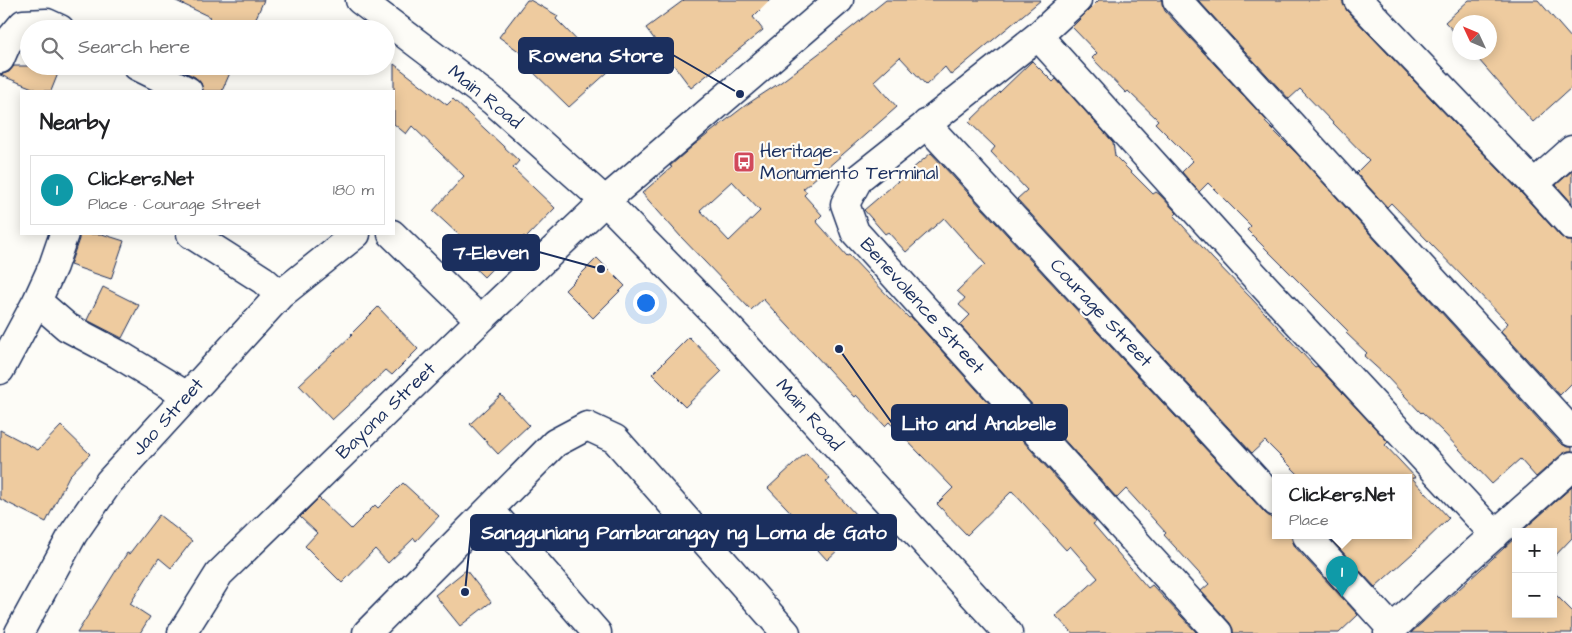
<!DOCTYPE html>
<html lang="en">
<head>
<meta charset="utf-8">
<style>
	:root { --surface:#fff; --page:#f2f2f2; --text:#202124; --muted:#757577; --line:#e0e0e0; --accent:#d1495b }
	body { margin:0; font-family:"Architects Daughter",sans-serif; background:var(--page); color:var(--text) }
	.controls { position:absolute; right:15px; bottom:15px; display:grid; overflow:hidden; border-radius:0px; box-shadow:0 2px 12px #0003 }
	.controls button { width:45px; height:45px; display:grid; place-items:center; padding:0; border:0; border-bottom:1px solid var(--line); background:var(--surface); color:var(--text); font:25px sans-serif }
	.compass { position:absolute; left:1452px; top:15px; width:45px; height:45px; border-radius:50%; background:var(--surface); box-shadow:0 2px 12px #0003; rotate:314deg }
	.you { position:absolute; left:645px; top:302px; width:18px; height:18px; margin:-12px; border:4px solid #fff; border-radius:50%; background:#1a73e8; box-shadow:0 0 0 8px #1a73e833 }
	.badge { display:grid; place-items:center; width:32px; height:32px; border-radius:50%; background:var(--accent); color:#fff; font-size:16px; font-weight:700 }
	.pin { position:absolute; translate:-50% -41px; filter:drop-shadow(0 1px 2px #0008) }
	.pin::after { content:''; position:absolute; top:26px; width:18px; height:15px; background:inherit; clip-path:polygon(0 0,100% 0,50% 100%) }
	.popup { position:absolute; left:1272px; top:474px; width:140px; height:65px; box-sizing:border-box; display:grid; place-content:center; border-radius:0px; background:var(--surface); filter:drop-shadow(0 1px 4px #0005); font-size:16px; white-space:nowrap; color:var(--muted) }
	.popup b { font-size:19px; color:var(--text) }
	.popup::after { content:''; position:absolute; left:50%; top:100%; margin-left:-10px; border:10px solid transparent; border-top-color:var(--surface) }
	.list { margin:0; padding:0; list-style:none }
	h2 { display:flex; justify-content:space-between; align-items:center; height:65px; margin:0; padding:0 20px; font-size:21px }
	h2 small { font-size:16px; font-weight:400; color:var(--muted) }
	.list li { display:grid; grid-template-columns:32px 1fr auto; gap:15px; align-items:center; box-sizing:border-box; height:70px; margin:0 10px 10px; padding:0 10px; border:1px solid var(--line); border-radius:0px }
	.list b { display:block; font-size:19px; white-space:nowrap }
	.list p { margin:0; font-size:16px; white-space:nowrap; color:var(--muted) }
	.list em { font-size:16px; font-style:normal; color:var(--muted) }
	.icon { flex:none; width:28px; height:28px; fill:none; stroke:currentColor; stroke-width:2; stroke-linecap:round; stroke-linejoin:round }
	.map { position:relative; flex:none; width:1572px; height:633px; overflow:hidden }
	.search { position:absolute; background:var(--surface); box-shadow:0 2px 12px #0003; left:20px; top:20px; width:375px; height:55px; display:flex; align-items:center; gap:12px; box-sizing:border-box; padding:0 18px; border-radius:28px; color:var(--muted); font-size:19px }
	.panel { position:absolute; background:var(--surface); box-shadow:0 2px 12px #0003; left:20px; top:90px; width:375px; height:145px; border-radius:0px }
	.map>svg:first-child { display:block }
	.building { fill:#eecb9f; stroke:#1b2f5e; fill-rule:evenodd }
	.lines { fill:none; stroke-linecap:round; stroke-linejoin:round }
	.street-casing { stroke:#1b2f5e; stroke-width:31 }
	.secondary-casing { stroke:#1b2f5e; stroke-width:31 }
	.street { stroke:#fdfcf7; stroke-width:28 }
	.secondary { stroke:#fdfcf7; stroke-width:28 }
	.labels { text-anchor:middle; dominant-baseline:central; stroke-width:4.5; stroke-linejoin:round; paint-order:stroke }
	.street-label { font-size:19px; fill:#1b2f5e; stroke:#fdfcf7 }
	.poi-label { font-size:19px; fill:#1b2f5e; stroke:#fdfcf7; text-anchor:start }
	.leader { fill:none; stroke:#1b2f5e; stroke-width:2 }
	.callout-dot { fill:#1b2f5e; stroke:#fdfcf7; stroke-width:2 }
	.callout { fill:#1b2f5e; stroke:#1b2f5e; stroke-width:2 }
	.callout-label { font-size:20px; text-anchor:middle; font-weight:bold; fill:#fff }
</style>
</head>
<body>
<div class="map">
<svg width="1572" height="633" viewBox="0 0 1572 633">
	<rect width="100%" height="100%" fill="#fdfcf7"/>
	<filter id="ink" filterUnits="userSpaceOnUse"><feTurbulence type="fractalNoise" baseFrequency=".02" numOctaves="2"/><feDisplacementMap in="SourceGraphic" scale="10" xChannelSelector="R" yChannelSelector="G"/><feConvolveMatrix kernelMatrix="1 2 1 2 8 2 1 2 1" color-interpolation-filters="sRGB"/></filter>
	<g filter="url(#ink)">
		<path class="building" d="M174,0H264L251,29H205L210,17Z
			M527,0H530L558,16L556,19L608,72L569,107L527,66L531,60L499,37Z
			M684,0H770L753,17L763,30L691,88L646,28Z
			M886,0H1041L951,75L945,67L926,85L900,57L874,81L897,107L803,189L807,192L804,195L822,215L816,221L847,256L849,255L909,318L911,317L1096,522L1093,524L1148,588L1152,585L1197,633H1072L1056,616L1098,578L1070,546L1066,550L1012,491L967,535L937,504L953,488L889,422L885,426L856,395L854,397L763,299L751,310L681,237L642,193L672,167L670,166L694,145L746,105L781,82L826,48ZM732,181L760,211L729,241L700,210Z
			M1099,0H1162V4L1165,11L1267,121L1265,122L1297,154L1560,443L1567,447H1572V451H1568L1562,454L1536,477L1520,459L1492,484L1443,432L1422,412L1421,413L1385,375L1364,356L1367,353L1346,333L1348,331L1247,230L1251,226L1208,183L1199,192L1182,172L1193,161L1155,123L1158,120L1128,91L1126,93L1092,58L1097,53L1072,27Z
			M1198,0H1343V4L1347,11L1523,195L1560,236L1567,241H1572V383L1560,395L1501,331L1508,323L1391,203L1387,207L1356,173L1369,160L1300,89L1289,99Z
			M1469,0H1538L1572,39V87L1533,122L1472,52H1490V22H1460V38L1445,22Z
			M1032,61L1053,82L1056,79L1113,142L1115,156L1153,194L1156,192L1159,194L1177,213L1174,216L1212,258L1252,299L1315,367L1317,366L1388,442L1385,445L1416,478H1412L1449,518L1413,553L1375,587L1328,536H1408V478H1302L1265,441L1252,453L1017,199L1027,190L991,152L995,147L969,122Z
			M394,64L447,105L453,99L519,161L513,168L555,208L526,238L524,236L484,277L450,244L459,235L433,211L464,176L412,126L406,134L394,124Z
			M14,66H61L51,91H40L0,75L9,72Z
			M173,66H233L222,91H203L201,83L195,77Z
			M931,153L1265,513L1276,522V536H1292V540L1295,547L1358,615L1339,633H1233V629L1230,623L1201,591L1209,584L1164,535L1166,533L1126,489L1117,498L960,325L970,315L959,305L965,298L957,291L985,264L944,218L906,252L888,232L885,234L864,210Z
			M1572,171V203L1556,185Z
			M79,234H102L124,241L111,279L70,265L79,239Z
			M597,258L625,286L593,318L565,290Z
			M103,287L139,305L122,338L87,320Z
			M378,307L418,349L392,375L386,370L332,420L299,385L352,335L351,334Z
			M689,337L722,371L685,407L652,374Z
			M501,395L529,425L498,454L470,424Z
			M61,426L90,454L69,476L46,522L0,499V430L38,450Z
			M806,453L830,479L826,482L865,525L827,560L798,528L802,524L768,488Z
			M403,483L439,516L416,541L414,538L388,563L375,549L342,583L305,546L317,533L300,517L319,498L351,529L375,505L378,508Z
			M1572,487V538L1553,558V532H1521Z
			M159,515L192,541L171,568L159,558L130,604L150,617L140,633H77L127,553L129,554Z
			M1516,537V614H1553V592L1572,611V633H1411Z
			M466,570L491,602L460,626L435,595Z"/>
		<g class="lines">
			<g class="street-casing">
				<path id="street" d="M1077,0L1038,36L859,178L845,204L855,232L1218,633
					M1177,0L1572,432
					M1358,0L1534,184L1572,226
					M1038,36L1251,272L1495,535
					M0,59L7,43L23,24L47,23L60,29
					M137,66L188,91
					M926,124L1276,502
					M1534,184L1572,150
					M191,234L263,280L280,295
					M392,234L480,320
					M37,301L67,327L118,354L187,396
					M0,370L37,301L53,266L64,234
					M490,510L597,633
					M1307,536L1392,629
					M19,633L73,534L109,482L280,295L356,234
					M182,633L219,574L480,320L605,201L839,0
					M367,633L555,443L587,426L615,439L786,633
					M1388,633L1457,568L1572,466"/>
			</g>
			<g class="secondary-casing">
				<path id="secondary" d="M360,0L493,101L605,201L730,329L1008,633"/>
			</g>
			<use href="#street" class="street"/>
			<use href="#secondary" class="secondary"/>
		</g>
	</g>
	<defs>
		<g id="bus-square" transform="scale(1.125)"><rect x="-9" y="-9" width="18" height="18" rx="4" fill="#d1495b" stroke="#fdfcf7"/><path d="M-5-6H5V4H4V6H2V4H-2V6H-4V4H-5ZM-3.5-4V0h7V-4ZM-3.5 1.2v1.5H-2V1.2ZM2 1.2v1.5H3.5V1.2Z" fill="#fff"/></g>
	</defs>
	<g fill-rule="evenodd">
		<use href="#bus-square" x="744" y="162"/>
	</g>
	<g class="labels">
		<g class="street-label">
			<text transform="translate(485 97) rotate(39)">Main Road</text>
			<text transform="translate(922 306) rotate(48)">Benevolence Street</text>
			<text transform="translate(1101 313) rotate(47)">Courage Street</text>
			<text transform="translate(386 411) rotate(-44)">Bayona Street</text>
			<text transform="translate(809 415) rotate(48)">Main Road</text>
			<text transform="translate(168 417) rotate(-48)">Jao Street</text>
		</g>
		<g class="poi-label">
			<text x="760" y="151">Heritage-<tspan x="760" dy="22">Monumento Terminal</tspan></text>
		</g>
	</g>
	<path class="leader" d="M740 94L673 55M601 269L539 252M839 349L892 423M465 592L471 532"/>
	<g class="callout-dot">
		<circle cx="740" cy="94" r="5"/>
		<circle cx="601" cy="269" r="5"/>
		<circle cx="839" cy="349" r="5"/>
		<circle cx="465" cy="592" r="5"/>
	</g>
	<g class="callout">
		<rect x="519" y="38" width="154" height="35" rx="5"/>
		<rect x="443" y="235" width="96" height="35" rx="5"/>
		<rect x="892" y="405" width="175" height="35" rx="5"/>
		<rect x="471" y="515" width="425" height="35" rx="5"/>
	</g>
	<g class="callout-label">
		<text x="596" y="62">Rowena Store</text>
		<text x="491" y="259">7-Eleven</text>
		<text x="979" y="430">Lito and Anabelle</text>
		<text x="684" y="539">Sangguniang Pambarangay ng Loma de Gato</text>
	</g>
</svg>
<div class="controls">
<button>+</button>
<button>−</button>
</div>
<svg class="compass" viewBox="-18 -18 36 36"><path d="M0-13l5 13h-10z" fill="#e53935"/><path d="M0 13l5-13h-10z" fill="#757577"/></svg>
<div class="you"></div>
<div class="pin badge" style="left:1342px;top:597px;background:#0f9aa8">1</div>
<div class="popup"><b>Clickers.Net</b>Place</div>
<div class="search"><svg class="icon" aria-label="search" viewBox="0 0 24 24"><circle cx="10" cy="10" r="6"/><path d="M15 15l6 6"/></svg>Search here</div>
<section class="panel">
<h2>Nearby<small></small></h2>
<ul class="list">
<li><span class="badge" style="background:#0f9aa8">1</span><div><b>Clickers.Net</b><p>Place · Courage Street</p></div><em>180 m</em></li>
</ul>
</section>
</div>
</body>
</html>
